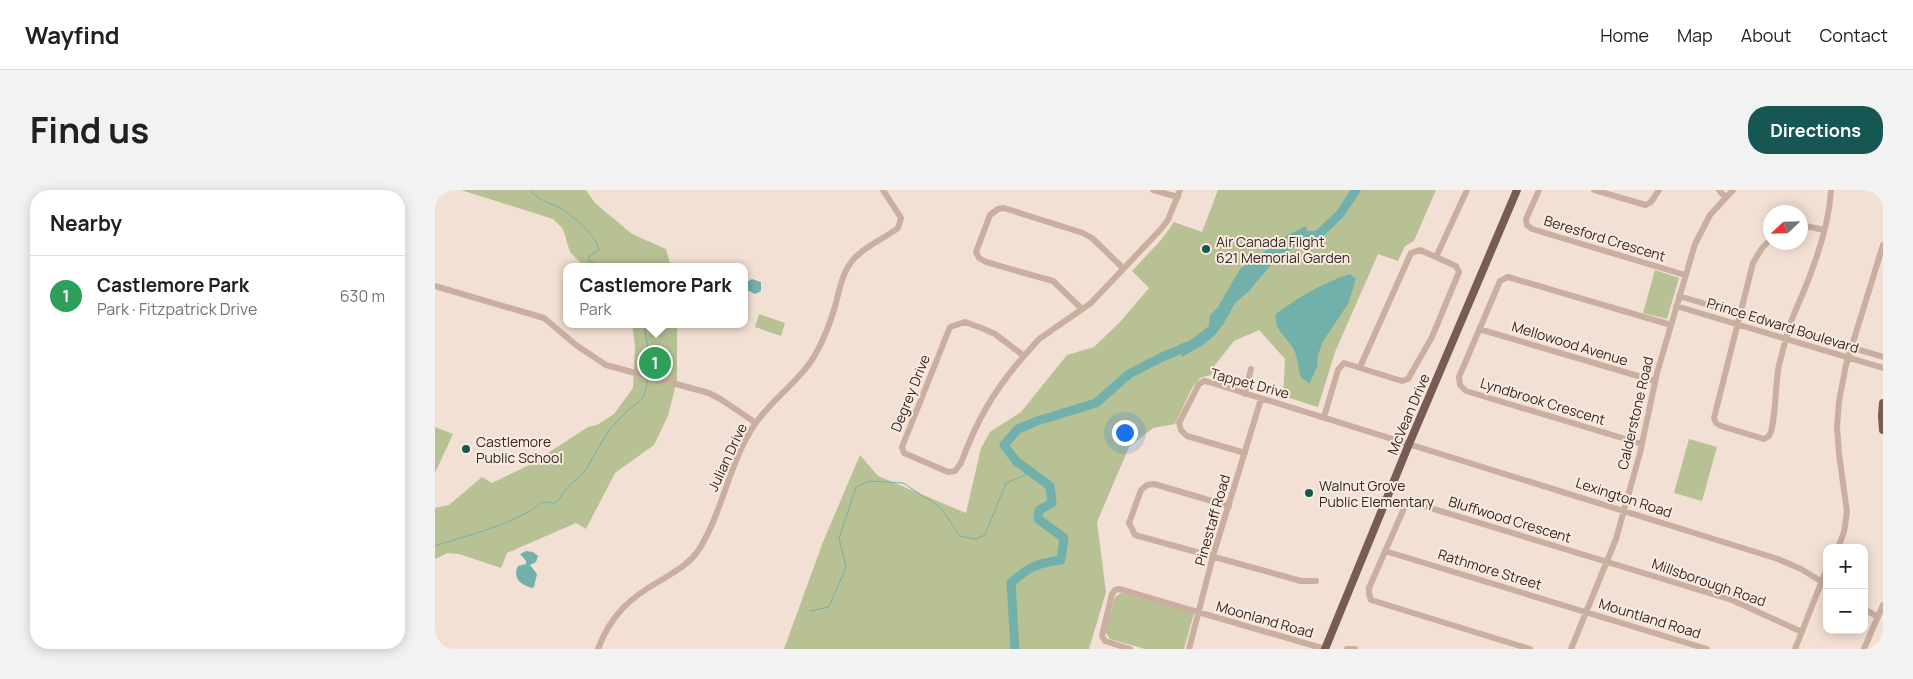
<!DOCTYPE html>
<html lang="en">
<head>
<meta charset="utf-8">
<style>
	:root { --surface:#fff; --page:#f2f2f2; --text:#202124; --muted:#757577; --line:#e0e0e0; --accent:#175753 }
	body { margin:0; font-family:Manrope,sans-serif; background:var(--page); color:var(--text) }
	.controls { position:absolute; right:15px; bottom:15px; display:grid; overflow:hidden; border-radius:10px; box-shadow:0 2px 12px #0003 }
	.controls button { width:45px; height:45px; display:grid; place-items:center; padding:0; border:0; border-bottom:1px solid var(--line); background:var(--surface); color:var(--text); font:25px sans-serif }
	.compass { position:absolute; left:1328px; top:15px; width:45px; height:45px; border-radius:50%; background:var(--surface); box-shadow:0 2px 12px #0003; rotate:247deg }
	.you { position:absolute; left:689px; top:242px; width:18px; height:18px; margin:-12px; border:4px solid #fff; border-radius:50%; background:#1a73e8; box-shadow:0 0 0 8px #1a73e833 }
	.badge { display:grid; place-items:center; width:32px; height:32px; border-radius:50%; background:var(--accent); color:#fff; font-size:16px; font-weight:700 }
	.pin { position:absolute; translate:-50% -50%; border:2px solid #fff; box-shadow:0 1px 5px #0006 }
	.popup { position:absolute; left:128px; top:73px; width:185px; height:65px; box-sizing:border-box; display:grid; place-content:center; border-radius:10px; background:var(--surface); filter:drop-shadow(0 1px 4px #0005); font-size:16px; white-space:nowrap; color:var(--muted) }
	.popup b { font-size:19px; color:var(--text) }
	.popup::after { content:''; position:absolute; left:50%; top:100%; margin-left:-10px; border:10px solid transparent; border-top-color:var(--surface) }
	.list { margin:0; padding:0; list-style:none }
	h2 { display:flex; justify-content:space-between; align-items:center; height:65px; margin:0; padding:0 20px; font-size:21px }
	h2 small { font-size:16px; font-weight:400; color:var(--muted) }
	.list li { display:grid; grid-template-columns:32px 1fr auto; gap:15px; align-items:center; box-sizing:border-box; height:80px; padding:0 20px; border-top:1px solid var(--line) }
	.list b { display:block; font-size:19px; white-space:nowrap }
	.list p { margin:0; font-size:16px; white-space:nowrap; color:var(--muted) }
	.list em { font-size:16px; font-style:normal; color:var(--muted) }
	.map { position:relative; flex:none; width:1448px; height:459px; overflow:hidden; border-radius:20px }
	header { display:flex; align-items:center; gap:30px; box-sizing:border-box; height:70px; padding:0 25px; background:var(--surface); border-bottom:1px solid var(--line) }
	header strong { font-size:24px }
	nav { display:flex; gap:28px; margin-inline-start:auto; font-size:18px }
	.intro { display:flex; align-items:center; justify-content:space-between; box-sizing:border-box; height:120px; padding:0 30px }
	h1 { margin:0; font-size:35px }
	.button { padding:12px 22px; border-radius:20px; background:var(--accent); color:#fff; font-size:18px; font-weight:700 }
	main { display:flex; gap:30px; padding:0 30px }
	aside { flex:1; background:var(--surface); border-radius:20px; box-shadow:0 2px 12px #0003 }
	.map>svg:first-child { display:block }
	.green { fill:#b8c194 }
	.water { fill:#72b0ab }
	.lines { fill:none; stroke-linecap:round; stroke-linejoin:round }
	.stream { stroke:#72b0ab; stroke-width:1 }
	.river { stroke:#72b0ab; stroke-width:9 }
	.minor { stroke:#caaea0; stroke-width:6 }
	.major { stroke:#775b54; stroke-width:8 }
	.poi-dot { fill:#175753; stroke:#faebe0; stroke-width:2 }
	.labels { text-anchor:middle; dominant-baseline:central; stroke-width:4; stroke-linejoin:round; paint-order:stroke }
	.street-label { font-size:14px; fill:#332724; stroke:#faebe0 }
	.poi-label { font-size:14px; fill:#332724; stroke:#faebe0; text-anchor:start }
</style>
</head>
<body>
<header>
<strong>Wayfind</strong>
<nav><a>Home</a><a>Map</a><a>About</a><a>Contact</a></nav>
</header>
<div class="intro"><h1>Find us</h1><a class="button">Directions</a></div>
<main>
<aside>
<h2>Nearby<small></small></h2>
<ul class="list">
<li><span class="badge" style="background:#2e9e5b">1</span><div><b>Castlemore Park</b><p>Park · Fitzpatrick Drive</p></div><em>630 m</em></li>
</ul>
</aside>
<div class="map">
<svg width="1448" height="459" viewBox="0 0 1448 459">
	<rect width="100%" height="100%" fill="#f2e0d4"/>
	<path class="green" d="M26,0H151L160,13L197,44L231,59L236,77H150L135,62L128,39L118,29Z
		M783,0H1001L979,51L970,56L963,71L943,64L900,162L883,217L848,206L850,169L824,140L799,151L780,175L776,185L765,188L757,198L740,234L718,238L694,257L662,332L671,402L654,459H349L388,352L425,265L443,286L531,323L546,258L555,242L586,222L632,165L659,157L685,132L714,98L697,81L726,50L739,32L767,42Z
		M1220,80L1244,88L1232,129L1208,123Z
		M324,124L350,133L346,146L320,137Z
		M197,134H242V190L233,226L219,255L180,283L151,339L141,333L72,363L66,378L24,364L13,363L0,369V318L14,315L47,287L57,293L96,274L153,237L162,235L179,224L198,198L200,156Z
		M0,237L18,244L0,283Z
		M1254,249L1282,257L1267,311L1239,303Z
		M686,403L759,423L749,459H710L675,449L670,442L680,407Z"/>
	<path class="water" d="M871,36L872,42L863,54L837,74L814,101L800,113L789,133L779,146L768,155L747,167L744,155L754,151L774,136L775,125L783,117L805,79L853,45Z
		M915,84L921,89L913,114L888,151L883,165L882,177L874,194L872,191L867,189C862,180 864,171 860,162C854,147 838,142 841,124C864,107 887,93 915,84Z
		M317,89L326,92V101L320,104L312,100L311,96L312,92Z
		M91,361L98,362L103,366L101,372L95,375L102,384L99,397L97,398C86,395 77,388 83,376L91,374V371L85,364Z"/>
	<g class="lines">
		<path class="stream" d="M95,0C101,9 115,13 125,18C137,25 162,46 164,60L154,66V71L168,77
			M863,54L871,56L904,30L918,0
			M209,134L216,178L214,184
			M0,356C32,345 82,334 107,312L121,313L133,297L150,281L174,240L192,221L208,208L213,190
			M375,421L394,417L411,377L404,348L421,297L435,291L468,293L505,317L525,346L540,349L550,345L571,293L597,282"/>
		<path class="river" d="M859,47L883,45L905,24L921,0
			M580,459L576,393C593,377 603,373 626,370L629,348L603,329L604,320L617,313L615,296L582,272L569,255L583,239L602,231L661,213L694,184L727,167L756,155"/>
		<path class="minor" d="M718,0L743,7
			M1104,0L1091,29L1092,35L1097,39L1250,85
			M1159,0L1211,15L1216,12L1224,0
			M1284,0L1290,7
			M1366,35L1389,40
			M1336,49L1327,58L1318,73L1279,228L1281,233L1286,236L1329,249L1334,246C1341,236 1340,191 1344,175C1349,156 1354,134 1362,117C1377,83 1394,37 1396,0
			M1001,67L1032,0
			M0,96L109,128L141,155L171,175L274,203L287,210L321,233
			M1244,106L1448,167
			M1241,116L1448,178
			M647,119L618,91L551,72L544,68L541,62L555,25L563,19L569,18L648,43L657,48L688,78
			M1044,139L1220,191
			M589,166C559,200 542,230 526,273L520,281L513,282L469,263L467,257L515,137L530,132L549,139L560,144L589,166L604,149L656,113L726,39L733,30L745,0
			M810,204L816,179
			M889,227L903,180L909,173L967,191L973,189L997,147L1024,82L1021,76L985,60L976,63L925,177
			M1207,254L1031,201L1025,195L1024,187L1065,91L1073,87L1236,135
			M810,263L752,246L746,240L744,233L764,194L769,191L774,192L1343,369L1366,379L1392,395
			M794,316L719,294L712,295L706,300L694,333L700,345L866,391H881
			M1403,358L1409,342L1412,322L1404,264L1402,237L1404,211L1411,175L1448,55
			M950,361L1272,459
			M1429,419L1443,427
			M163,459C176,424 196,407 228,389C241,381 254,374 263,361C288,322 294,272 320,234C337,209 365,191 380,165C388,151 394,136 399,120C404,103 406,85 417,71C429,56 449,49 463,38L466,28L448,0
			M695,459L670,451L667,446L677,404L680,400L684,399L890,459
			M754,459L778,366L826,209
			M912,459H920
			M1095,459L936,410L934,404V398L970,316L979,313L1297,410L1367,442
			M1136,459L1181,349L1205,263L1222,183L1260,54L1275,25L1298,0
			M1360,459L1392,378
			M1429,459L1448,415"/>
		<path class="major" d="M1448,213L1447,226L1448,240
			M890,459L974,254L1082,0"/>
	</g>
	<g class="poi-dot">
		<circle cx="771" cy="59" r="5"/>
		<circle cx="31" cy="259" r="5"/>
		<circle cx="874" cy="303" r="5"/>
	</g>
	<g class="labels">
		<g class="street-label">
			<text transform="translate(1170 48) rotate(17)">Beresford Crescent</text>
			<text transform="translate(1348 135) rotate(17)">Prince Edward Boulevard</text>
			<text transform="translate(1135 153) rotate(17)">Mellowood Avenue</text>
			<text transform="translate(815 193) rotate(15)">Tappet Drive</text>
			<text transform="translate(475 203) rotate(-68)">Degrey Drive</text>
			<text transform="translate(1108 211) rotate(17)">Lyndbrook Crescent</text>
			<text transform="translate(1200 223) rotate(-77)">Calderstone Road</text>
			<text transform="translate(973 224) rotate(-67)">McVean Drive</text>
			<text transform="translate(292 267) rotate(-65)">Julian Drive</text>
			<text transform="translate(1189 307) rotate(18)">Lexington Road</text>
			<text transform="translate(1075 329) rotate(17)">Bluffwood Crescent</text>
			<text transform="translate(777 330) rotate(-74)">Pinestaff Road</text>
			<text transform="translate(1055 379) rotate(17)">Rathmore Street</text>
			<text transform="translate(1274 392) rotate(19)">Millsborough Road</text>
			<text transform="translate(1215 428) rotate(17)">Mountland Road</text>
			<text transform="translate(830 429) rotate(16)">Moonland Road</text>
		</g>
		<g class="poi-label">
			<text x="781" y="51">Air Canada Flight<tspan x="781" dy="16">621 Memorial Garden</tspan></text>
			<text x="41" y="251">Castlemore<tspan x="41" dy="16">Public School</tspan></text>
			<text x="884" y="295">Walnut Grove<tspan x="884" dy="16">Public Elementary</tspan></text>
		</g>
	</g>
</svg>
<div class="controls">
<button>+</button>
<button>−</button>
</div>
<svg class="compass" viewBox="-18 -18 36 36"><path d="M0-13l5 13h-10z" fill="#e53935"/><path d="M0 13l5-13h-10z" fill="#757577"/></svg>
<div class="you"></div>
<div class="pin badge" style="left:220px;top:173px;background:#2e9e5b">1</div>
<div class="popup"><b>Castlemore Park</b>Park</div>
</div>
</main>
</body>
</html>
